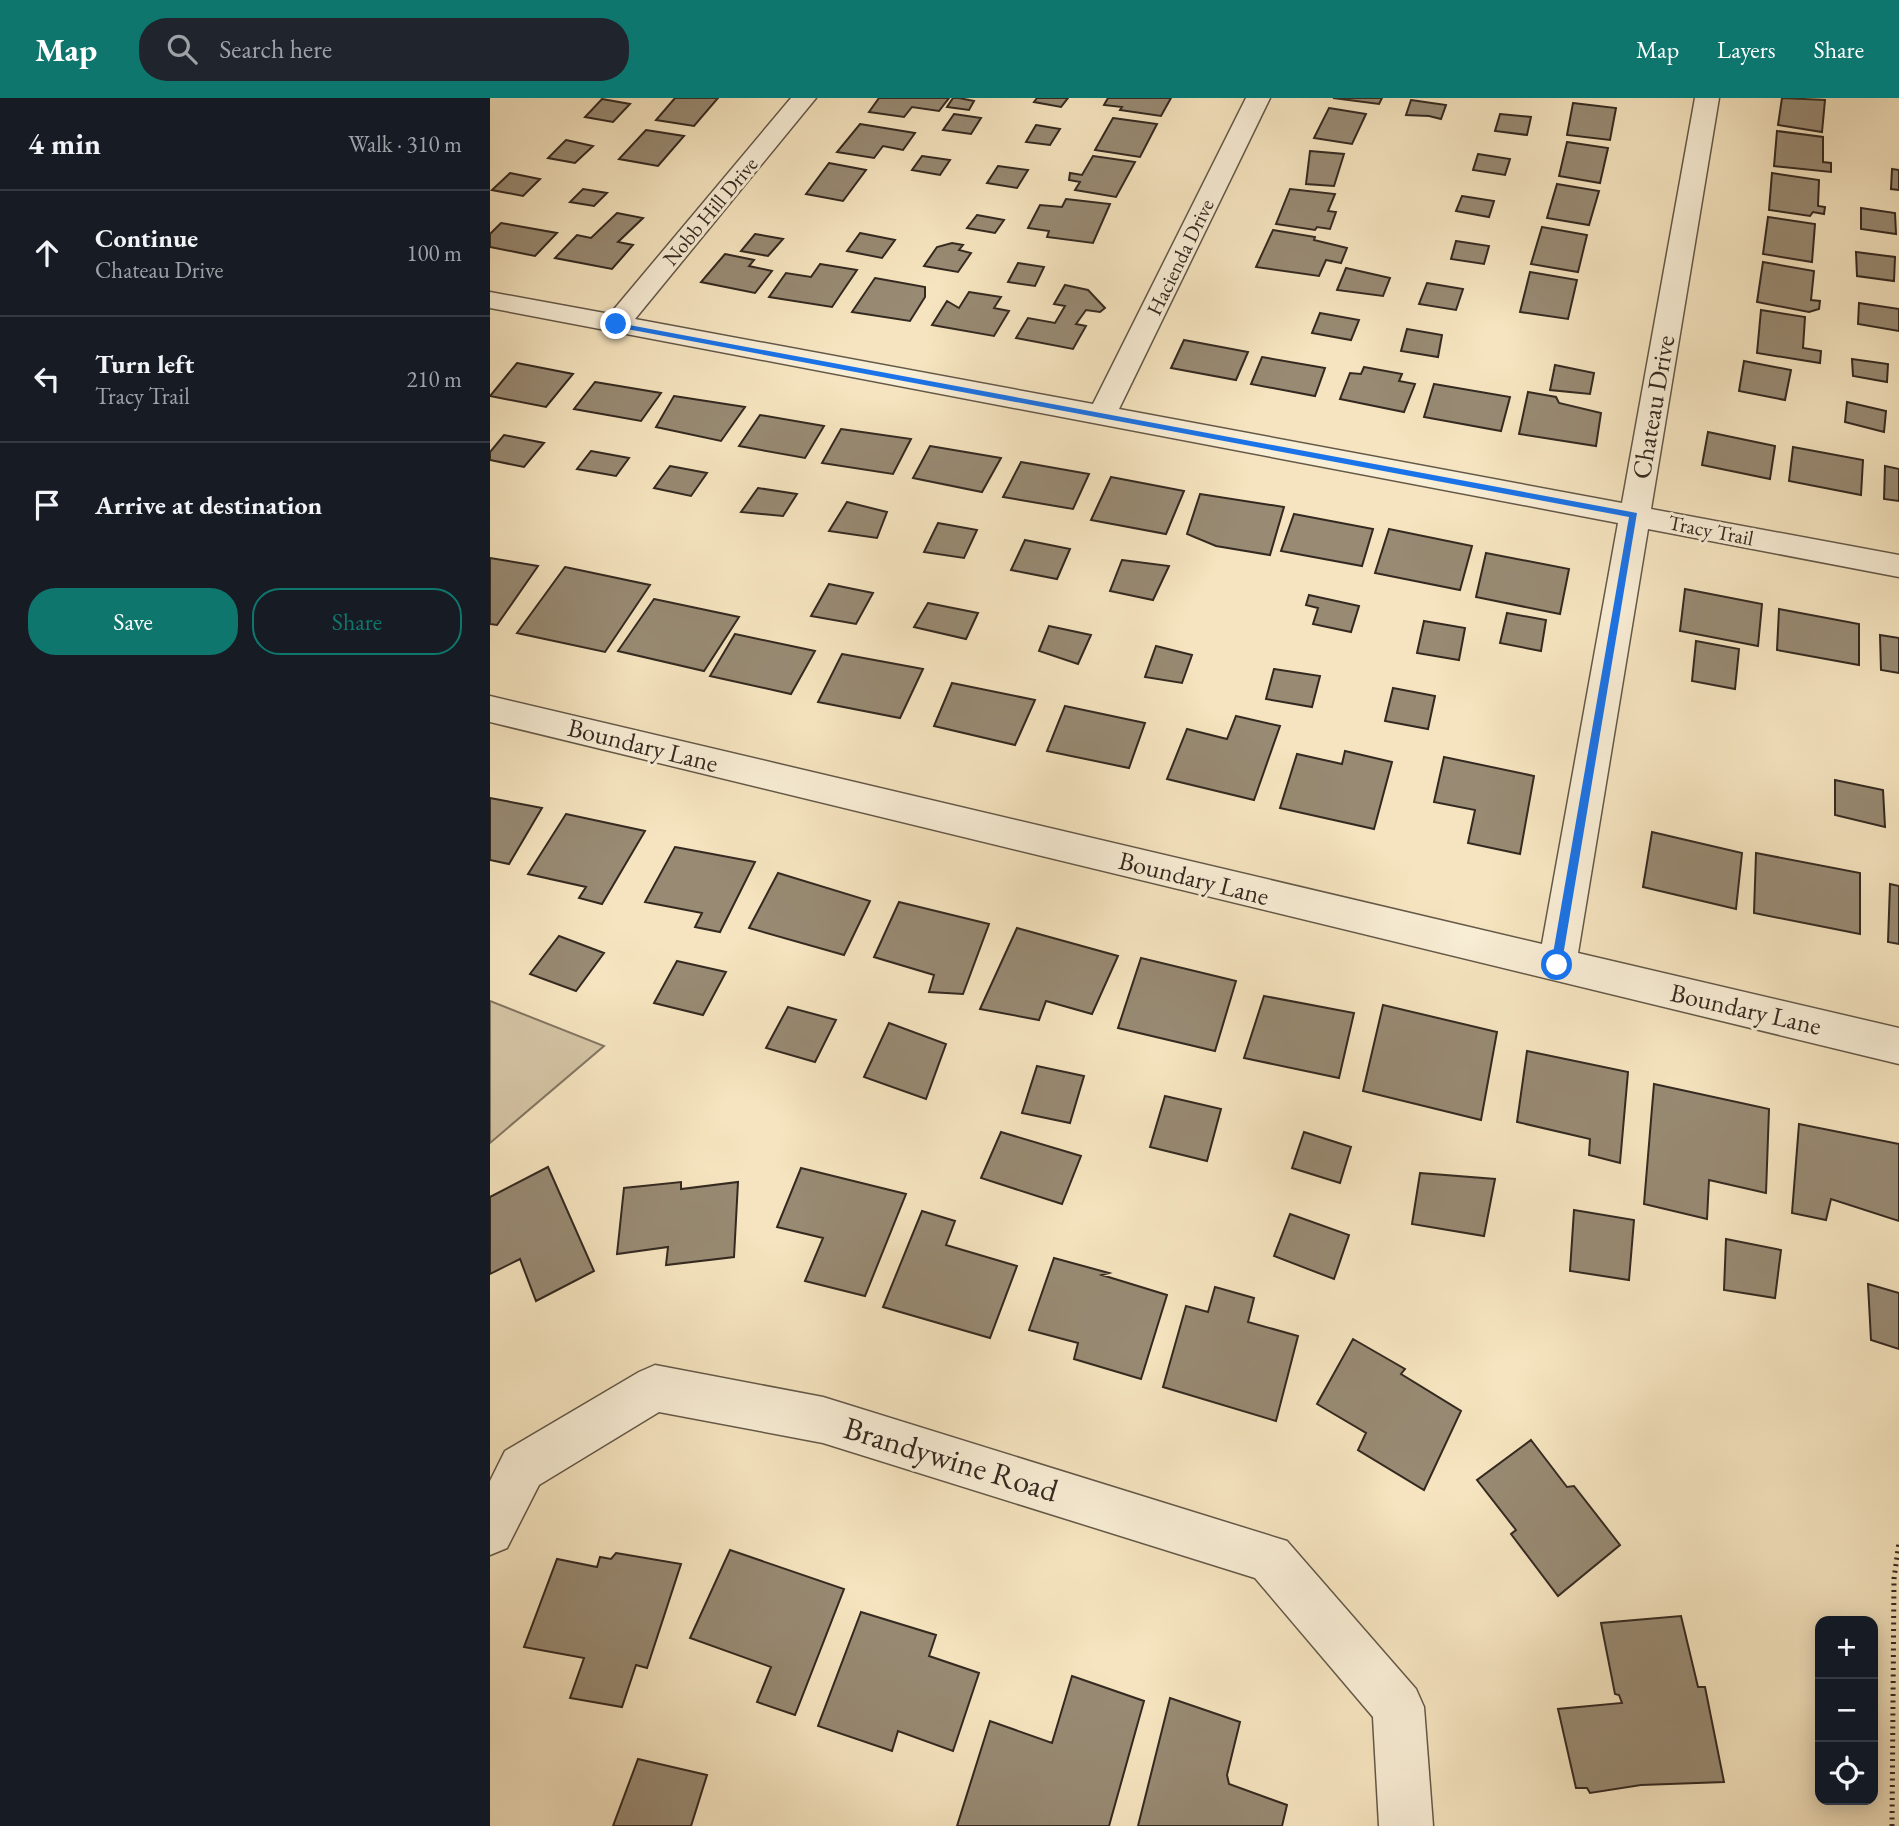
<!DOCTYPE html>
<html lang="en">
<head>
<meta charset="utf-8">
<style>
	:root { --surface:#171b24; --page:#20242c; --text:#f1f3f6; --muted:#9ea1a6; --line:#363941; --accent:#0f766e }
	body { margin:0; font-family:"EB Garamond",serif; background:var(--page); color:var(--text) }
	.controls { position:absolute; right:21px; bottom:21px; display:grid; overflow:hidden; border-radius:14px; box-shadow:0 4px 18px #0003 }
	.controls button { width:63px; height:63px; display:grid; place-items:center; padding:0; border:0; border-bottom:2px solid var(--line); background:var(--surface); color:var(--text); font:35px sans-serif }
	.stop { position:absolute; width:21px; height:21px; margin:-16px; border:5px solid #1a73e8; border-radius:50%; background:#fff }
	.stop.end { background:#1a73e8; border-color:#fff; box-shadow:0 2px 7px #0008 }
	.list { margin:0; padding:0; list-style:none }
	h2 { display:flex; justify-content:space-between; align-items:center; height:91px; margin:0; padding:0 28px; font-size:30px }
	h2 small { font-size:23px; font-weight:400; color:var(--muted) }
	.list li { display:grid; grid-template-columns:46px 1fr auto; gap:21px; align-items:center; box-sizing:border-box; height:126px; padding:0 28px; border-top:2px solid var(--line) }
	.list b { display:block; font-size:26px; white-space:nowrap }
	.list p { margin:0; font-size:23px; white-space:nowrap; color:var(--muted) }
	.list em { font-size:23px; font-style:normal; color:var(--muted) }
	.actions { display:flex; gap:14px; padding:21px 28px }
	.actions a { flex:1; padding:16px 0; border:2px solid var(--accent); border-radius:28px; text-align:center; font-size:24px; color:var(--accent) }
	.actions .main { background:var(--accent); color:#fff }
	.icon { flex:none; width:38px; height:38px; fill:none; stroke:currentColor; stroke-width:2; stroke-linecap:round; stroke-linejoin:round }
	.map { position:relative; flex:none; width:1409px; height:1728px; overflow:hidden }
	header { display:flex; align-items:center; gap:42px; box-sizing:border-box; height:98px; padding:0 35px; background:var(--accent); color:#fff }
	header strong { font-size:33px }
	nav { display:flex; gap:38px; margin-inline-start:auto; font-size:24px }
	.search { width:490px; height:63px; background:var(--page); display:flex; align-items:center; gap:18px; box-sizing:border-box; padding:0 24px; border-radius:28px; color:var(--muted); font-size:26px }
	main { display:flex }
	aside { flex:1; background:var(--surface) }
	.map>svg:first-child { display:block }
	.green { fill:#d4c4a4; stroke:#847662; stroke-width:2 }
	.building { fill:#988a73; stroke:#342920; stroke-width:2 }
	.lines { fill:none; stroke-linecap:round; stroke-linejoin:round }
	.minor-casing { stroke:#645848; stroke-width:3 }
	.path { stroke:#342920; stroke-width:5; stroke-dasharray:2 4.5; stroke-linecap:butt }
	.minor { fill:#f8edd5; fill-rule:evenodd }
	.route { fill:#1a73e8 }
	.labels { text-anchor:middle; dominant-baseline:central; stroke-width:6; stroke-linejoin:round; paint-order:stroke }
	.far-street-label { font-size:21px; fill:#342920; stroke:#f8edd5 }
	.street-label { font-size:26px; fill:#342920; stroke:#f8edd5 }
	.near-street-label { font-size:32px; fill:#342920; stroke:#f8edd5 }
</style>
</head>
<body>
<header>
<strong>Map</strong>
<div class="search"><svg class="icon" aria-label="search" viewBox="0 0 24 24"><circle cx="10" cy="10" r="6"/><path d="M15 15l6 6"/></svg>Search here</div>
<nav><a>Map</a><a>Layers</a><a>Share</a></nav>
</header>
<main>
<aside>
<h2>4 min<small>Walk · 310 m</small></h2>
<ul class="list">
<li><svg class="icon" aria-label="ahead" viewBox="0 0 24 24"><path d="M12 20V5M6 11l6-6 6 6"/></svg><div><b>Continue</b><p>Chateau Drive</p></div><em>100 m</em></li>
<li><svg class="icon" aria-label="left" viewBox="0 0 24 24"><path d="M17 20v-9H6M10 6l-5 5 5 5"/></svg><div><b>Turn left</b><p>Tracy Trail</p></div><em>210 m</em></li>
<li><svg class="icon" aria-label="arrive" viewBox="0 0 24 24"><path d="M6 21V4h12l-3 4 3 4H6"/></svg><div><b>Arrive at destination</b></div></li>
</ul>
<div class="actions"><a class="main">Save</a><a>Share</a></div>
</aside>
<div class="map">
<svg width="1409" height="1728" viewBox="0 0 1409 1728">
	<rect width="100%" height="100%" fill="#f5e4bf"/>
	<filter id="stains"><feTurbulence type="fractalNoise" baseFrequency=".00286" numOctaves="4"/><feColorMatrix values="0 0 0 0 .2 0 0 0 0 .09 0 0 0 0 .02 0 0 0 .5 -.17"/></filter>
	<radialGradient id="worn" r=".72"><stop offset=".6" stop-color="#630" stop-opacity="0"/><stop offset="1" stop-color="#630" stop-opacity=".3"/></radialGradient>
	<path class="green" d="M0,903L114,948L0,1045Z"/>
	<path class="building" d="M185,0H228L204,28L166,22Z
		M389,0H459L449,13L422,9L414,19L379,14Z
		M463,0H469L484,3L479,12L457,9Z
		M547,0H578L571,9L544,4Z
		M618,0H681L671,18L630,12L632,9L614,7Z
		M843,0H892L889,6Z
		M1292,0L1335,2L1332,34L1288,27Z
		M112,1L140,6L123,24L95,19Z
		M921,2L956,7L951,21L939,18L916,17Z
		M1083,5L1126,10L1120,42L1077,37Z
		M839,10L876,16L862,46L824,40Z
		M464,16L491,20L481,36L453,32Z
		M1010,16L1041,19L1037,37L1005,33Z
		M623,20L667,26L650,59L605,52Z
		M370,26L425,35L413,52L393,48L384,60L347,54Z
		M546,27L570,31L560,47L536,44Z
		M156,32L194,38L168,68L129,61Z
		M1287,33L1333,39V64L1341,65V74L1284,68Z
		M76,42L103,48L85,65L58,60Z
		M1077,44L1118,50L1110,85L1069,78Z
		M820,53L854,56L844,88L816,86Z
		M988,56L1020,61L1015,77L983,72Z
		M432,58L460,62L450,77L422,72Z
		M603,58L645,64L626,99L585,92L590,84L579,82L580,75L592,77Z
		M339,65L376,72L353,103L316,96Z
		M508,68L538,72L527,90L497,85Z
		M1402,71L1409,72V92L1401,91Z
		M20,75L50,81L33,98L2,92Z
		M1282,75L1329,82L1328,108L1335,109L1334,116L1323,114L1320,118L1279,112Z
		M1067,86L1109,93L1099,127L1057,120Z
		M93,91L117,95L104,108L80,104Z
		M800,91L845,96L838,113L846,114L840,131L827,129L825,132L786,126Z
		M972,98L1004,103L999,119L966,113Z
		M576,101L620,106L603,145L557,139L559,133L538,130L550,107L572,109Z
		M1371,110L1405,115L1406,136L1371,131Z
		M127,115L153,120L128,144L143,147L122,171L65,160L87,137L101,140Z
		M487,117L514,122L505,135L477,130Z
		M1278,119L1325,126L1322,164L1273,156Z
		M11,125L67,135L45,158L0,149V136Z
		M1052,129L1097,137L1088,174L1041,166Z
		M783,132L825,139L824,142L857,150L851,165L836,162L829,178L766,169Z
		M370,135L405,142L392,160L357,153Z
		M265,136L293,141L278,158L251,153Z
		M966,143L999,148L994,166L961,161Z
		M462,145L473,147L469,152L481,155L468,174L434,168L447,149Z
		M1366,154L1405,159L1404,183L1367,178Z
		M235,156L264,162L259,168L282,173L265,195L211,184Z
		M1273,164L1324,173L1321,202L1330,203L1329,211L1319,214L1267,204Z
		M528,165L554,169L545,188L518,184Z
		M330,166L367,172L342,209L279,199L296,175L321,179Z
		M856,170L900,180L893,198L847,192Z
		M1040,174L1087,182L1078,221L1030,214Z
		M385,180L435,189V199L420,223L362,214Z
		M937,185L973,191L966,212L929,206Z
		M575,187L598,192L615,210L610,214L596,212L586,226L596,228L583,251L526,240L538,220L565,225L575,208L564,206Z
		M479,194L511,199L504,210L519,213L504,238L442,227L457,203L469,210Z
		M1369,205L1409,211V233L1368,226Z
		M1271,212L1315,219L1313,250L1331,253L1330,265L1267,255Z
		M830,215L869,222L861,242L822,235Z
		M917,231L952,237L948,259L911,253Z
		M694,242L758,254L746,282L681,270Z
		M772,259L835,270L825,298L761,286Z
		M1362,261L1398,266L1397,284L1363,278Z
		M1254,263L1301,272L1295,302L1249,293Z
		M27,265L83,276L56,309L0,298Z
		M1065,267L1104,275L1100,296L1060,292Z
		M874,269L912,276L909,283L925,286L914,314L850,301L860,275L871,276Z
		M105,284L171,295L151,323L84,311Z
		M944,286L1020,299L1011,333L934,319Z
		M1038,294L1066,299L1069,305L1111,315L1106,348L1029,336Z
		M184,298L255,309L231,343L166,329Z
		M1357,304L1396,313L1394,334L1355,324Z
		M270,317L334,328L315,360L249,348Z
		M351,331L421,341L403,376L332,365Z
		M1218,334L1285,348L1280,381L1212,367Z
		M14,337L54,345L34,369L0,362V354Z
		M440,348L511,360L492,394L423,380Z
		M1303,349L1373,362L1371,397L1299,383Z
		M101,353L139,360L126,378L87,371Z
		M531,364L599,376L583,411L513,399Z
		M180,368L217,375L201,398L164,390Z
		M1395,368L1409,371V403L1394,401Z
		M621,379L694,393L676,436L601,422Z
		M268,390L307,396L293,418L251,414Z
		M710,396L794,409L780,457L726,448L697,436Z
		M357,404L397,414L387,440L339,433Z
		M804,416L883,431L872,468L791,453Z
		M448,425L487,432L474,460L434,454Z
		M899,431L982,448L970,492L885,475Z
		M535,442L580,451L567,481L521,472Z
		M996,455L1079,471L1070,516L986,499Z
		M0,460L48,468L7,527L0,526Z
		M632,462L679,468L663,502L620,493Z
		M75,469L160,487L115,554L27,535Z
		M339,486L383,495L366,526L321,518Z
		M1195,491L1272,506L1268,548L1190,533Z
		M819,497L869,508L861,534L823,526L828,510L816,507Z
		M164,501L249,519L214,573L128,553Z
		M438,505L488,515L476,541L424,529Z
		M1289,511L1369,526V567L1287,552Z
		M1017,515L1056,522L1051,553L1010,545Z
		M934,523L975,530L969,562L927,555Z
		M559,528L601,537L588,566L549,553Z
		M245,536L325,553L301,596L220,578Z
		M1390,537L1409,540V575L1391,572Z
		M1206,543L1249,551L1245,591L1202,583Z
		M666,548L702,557L692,585L655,579Z
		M352,556L433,571L410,620L328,604Z
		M784,571L830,578L822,609L776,601Z
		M462,585L545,602L525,647L444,628Z
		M903,590L945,598L938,631L895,623Z
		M575,608L655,625L639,670L557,653Z
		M746,618L790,628L764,702L677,681L697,631L737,641Z
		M855,653L902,664L884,731L790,710L807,656L852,666Z
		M954,659L1044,678L1030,756L978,745L985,712L944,704Z
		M1345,682L1393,692L1395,729L1345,717Z
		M0,700L52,710L19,766L0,762Z
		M76,716L155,733L112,806L89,800L96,789L38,776Z
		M1162,734L1252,755L1246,811L1153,789Z
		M185,749L265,764L230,834L205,829L212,815L155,804Z
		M1266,755L1370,775V836L1264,815Z
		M288,775L380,803L354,857L259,830Z
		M1400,786L1409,788V846L1398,844Z
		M409,804L499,826L473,896L439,894L444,877L384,859Z
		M527,830L628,858L602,916L556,903L549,922L490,911Z
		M69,838L114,855L86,893L40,876Z
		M651,860L746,883L725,953L628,930Z
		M187,863L236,874L213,917L164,905Z
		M774,898L864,915L849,980L754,960Z
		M893,907L1007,934L991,1022L873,993Z
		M298,909L346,922L325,964L276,950Z
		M399,925L456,946L436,1001L374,979Z
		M1037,953L1138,974L1130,1065L1099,1057L1100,1041L1027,1024Z
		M547,968L594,978L580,1025L532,1015Z
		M1164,986L1279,1011L1276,1095L1219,1082L1217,1121L1154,1106Z
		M675,998L731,1011L717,1063L660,1049Z
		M1309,1026L1409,1046V1123L1341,1101L1336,1122L1302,1115Z
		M511,1034L591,1058L572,1106L491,1080Z
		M814,1034L861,1049L850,1085L802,1070Z
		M58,1069L104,1173L46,1203L30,1161L0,1176V1099Z
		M311,1070L416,1096L375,1198L315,1183L333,1140L287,1129Z
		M930,1075L1005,1081L994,1138L922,1126Z
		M191,1084V1091L248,1084L244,1159L176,1167L178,1149L127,1156L134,1090Z
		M1084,1112L1144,1122L1139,1182L1080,1173Z
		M432,1113L465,1123L456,1147L527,1168L500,1240L393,1209Z
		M800,1116L859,1137L844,1181L784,1158Z
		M1236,1141L1291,1152L1285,1200L1234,1192Z
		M564,1160L619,1175L612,1177L677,1197L651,1281L584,1261L588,1245L539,1232Z
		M1378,1186L1409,1195V1251L1381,1242Z
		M725,1189L764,1200L758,1224L808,1238L786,1323L673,1289L696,1208L718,1214Z
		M863,1241L915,1271L911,1276L971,1313L934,1392L868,1352L876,1335L827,1306Z
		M1041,1342L1077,1389L1084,1388L1130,1447L1068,1498L1021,1436L1026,1432L987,1382Z
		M240,1452L354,1491L305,1617L267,1604L281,1569L200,1540Z
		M126,1455L191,1466L157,1570L146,1567L132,1609L80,1600L94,1560L34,1549L67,1461L107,1469L110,1459L121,1461Z
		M371,1514L446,1537L439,1558L489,1575L463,1653L408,1633L402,1653L328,1628Z
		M1191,1518L1208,1589H1215L1234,1684L1151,1687L1100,1695L1097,1690H1086L1068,1611L1132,1605L1129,1597L1125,1596L1111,1525Z
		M582,1578L654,1603L619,1728H467L500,1623L562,1645Z
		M680,1600L750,1624L737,1677L739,1686L797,1707L792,1728H648Z
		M148,1661L217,1677L201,1728H123Z"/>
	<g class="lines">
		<g class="minor-casing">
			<path id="minor" d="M301,0H326L145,221L603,306L756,0H780L629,311L1132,405L1205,0H1229L1161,411L1409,457V479L1158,431L1088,855L1409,930V966L0,624V598L1052,846L1128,425L0,210V194L120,216Z
				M165,1267L333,1299L797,1443L926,1591L934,1609L943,1728H889L883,1619L765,1480L333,1345L169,1314L49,1387L17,1450L0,1457V1383L15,1353L149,1274Z"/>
		</g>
		<path class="path" d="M1402,1728L1404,1481L1409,1444"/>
		<use href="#minor" class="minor"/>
	</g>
	<path class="route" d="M123,224L1147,415L1071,870L1067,872L1061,867L1139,419L126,229Z"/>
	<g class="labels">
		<g class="far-street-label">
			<text transform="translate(220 113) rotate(-50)">Nobb Hill Drive</text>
			<text transform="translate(690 159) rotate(-64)">Hacienda Drive</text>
			<text transform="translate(1221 432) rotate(11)">Tracy Trail</text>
		</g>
		<g class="street-label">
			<text transform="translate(1163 309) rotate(-80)">Chateau Drive</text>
			<text transform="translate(153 647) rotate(14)">Boundary Lane</text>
			<text transform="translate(704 780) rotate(14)">Boundary Lane</text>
			<text transform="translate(1256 911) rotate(13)">Boundary Lane</text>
		</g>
		<g class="near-street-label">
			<text transform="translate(461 1361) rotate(17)">Brandywine Road</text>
		</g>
	</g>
	<rect width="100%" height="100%" filter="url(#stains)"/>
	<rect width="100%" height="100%" fill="url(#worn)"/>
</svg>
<div class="controls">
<button>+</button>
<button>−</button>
<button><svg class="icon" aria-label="locate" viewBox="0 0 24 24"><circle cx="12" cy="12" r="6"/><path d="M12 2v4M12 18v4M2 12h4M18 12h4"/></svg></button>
</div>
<div class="stop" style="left:1067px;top:867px"></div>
<div class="stop end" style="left:126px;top:226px"></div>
</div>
</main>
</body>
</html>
